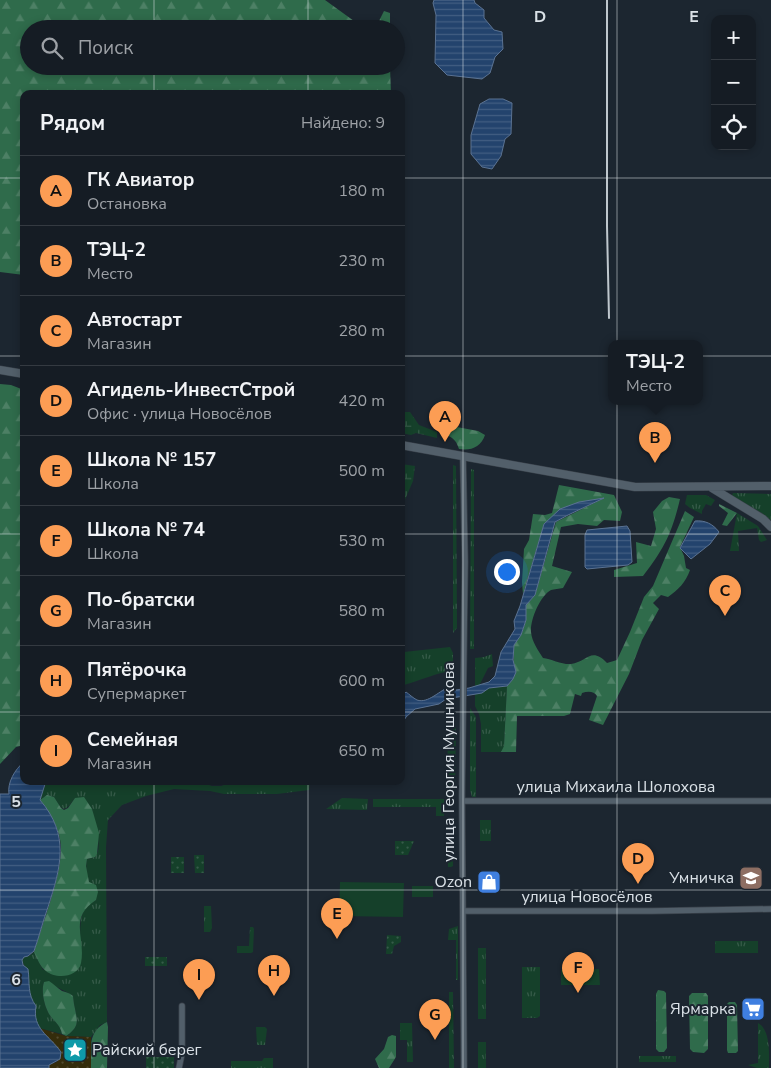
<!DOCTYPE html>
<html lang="ru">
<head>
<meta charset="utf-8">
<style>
	:root { --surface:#151c24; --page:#1e252c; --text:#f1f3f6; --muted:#9da1a6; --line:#343a41; --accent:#fc9d54 }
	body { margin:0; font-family:"Nunito Sans",sans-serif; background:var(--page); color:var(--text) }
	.controls { position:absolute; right:15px; top:15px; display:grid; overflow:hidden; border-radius:10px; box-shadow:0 2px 8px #0003 }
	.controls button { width:45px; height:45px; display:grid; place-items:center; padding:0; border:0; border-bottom:1px solid var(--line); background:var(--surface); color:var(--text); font:25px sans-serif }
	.you { position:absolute; left:506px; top:571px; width:18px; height:18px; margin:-12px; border:4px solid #fff; border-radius:50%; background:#1a73e8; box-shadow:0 0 0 8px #1a73e833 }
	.badge { display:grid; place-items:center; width:32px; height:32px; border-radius:50%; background:var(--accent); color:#111; font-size:16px; font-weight:700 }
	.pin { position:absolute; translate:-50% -41px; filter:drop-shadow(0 1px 2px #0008) }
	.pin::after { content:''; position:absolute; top:26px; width:18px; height:15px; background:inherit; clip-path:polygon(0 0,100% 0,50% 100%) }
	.popup { position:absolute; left:608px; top:340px; width:95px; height:65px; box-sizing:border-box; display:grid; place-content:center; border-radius:10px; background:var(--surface); filter:drop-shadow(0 1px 4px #0005); font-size:16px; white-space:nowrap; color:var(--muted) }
	.popup b { font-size:19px; color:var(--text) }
	.popup::after { content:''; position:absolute; left:50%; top:100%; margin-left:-10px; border:10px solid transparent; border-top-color:var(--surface) }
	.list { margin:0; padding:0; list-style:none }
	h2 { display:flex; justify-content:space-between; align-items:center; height:65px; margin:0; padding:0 20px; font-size:21px }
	h2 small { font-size:16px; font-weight:400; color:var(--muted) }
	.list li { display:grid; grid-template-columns:32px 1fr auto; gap:15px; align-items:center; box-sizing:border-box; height:70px; padding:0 20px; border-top:1px solid var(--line) }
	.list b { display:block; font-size:19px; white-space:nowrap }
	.list p { margin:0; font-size:16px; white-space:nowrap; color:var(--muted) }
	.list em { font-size:16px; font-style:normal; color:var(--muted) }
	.icon { flex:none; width:28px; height:28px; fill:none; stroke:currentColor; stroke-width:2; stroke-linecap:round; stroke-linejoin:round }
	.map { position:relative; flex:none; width:771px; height:1068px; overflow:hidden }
	.search { position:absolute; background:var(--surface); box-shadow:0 2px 8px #0003; left:20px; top:20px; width:385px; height:55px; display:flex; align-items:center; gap:12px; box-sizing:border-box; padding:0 18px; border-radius:28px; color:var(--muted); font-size:19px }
	.panel { position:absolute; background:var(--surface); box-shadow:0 2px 8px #0003; left:20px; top:90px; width:385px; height:695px; border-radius:10px }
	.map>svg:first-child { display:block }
	.grass { fill:url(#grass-tufts) }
	.forest { fill:url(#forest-firs) }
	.wetland { fill:url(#wetland-marsh) }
	.sand { fill:url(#sand-dots) }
	.park { fill:url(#park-dots) }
	.pitch { fill:#15402a }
	.water { fill:url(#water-rules); stroke:#5a7292 }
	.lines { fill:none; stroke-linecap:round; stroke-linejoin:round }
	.minor-casing { stroke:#39414a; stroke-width:7 }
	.secondary-casing { stroke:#39414a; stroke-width:9 }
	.minor { stroke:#525f6a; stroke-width:5.5 }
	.secondary { stroke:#525f6a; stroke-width:8 }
	.rail { stroke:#bfc7cd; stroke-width:2 }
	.grid { fill:none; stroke:#dae1e7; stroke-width:1; stroke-opacity:0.55 }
	.labels { text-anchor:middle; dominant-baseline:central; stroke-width:4; stroke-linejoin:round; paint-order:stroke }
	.street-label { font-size:16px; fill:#dae1e7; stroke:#1c2630 }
	.poi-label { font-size:16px; fill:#dae1e7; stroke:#1c2630; text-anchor:end }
	.grid-label { font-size:16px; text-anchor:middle; font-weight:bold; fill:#dae1e7; stroke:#1c2630; stroke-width:4; stroke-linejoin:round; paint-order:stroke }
</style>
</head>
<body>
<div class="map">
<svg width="771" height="1068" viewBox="0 0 771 1068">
	<defs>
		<pattern id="grass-tufts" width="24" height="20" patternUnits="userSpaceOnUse" patternTransform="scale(1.25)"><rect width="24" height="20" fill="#15402a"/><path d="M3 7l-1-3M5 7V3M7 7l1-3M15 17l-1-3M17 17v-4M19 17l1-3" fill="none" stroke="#365b49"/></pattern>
		<pattern id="forest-firs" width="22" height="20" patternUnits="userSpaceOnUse" patternTransform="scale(1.25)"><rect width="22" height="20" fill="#2f6b4b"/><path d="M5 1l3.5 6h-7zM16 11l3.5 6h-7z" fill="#4d8065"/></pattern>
		<pattern id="wetland-marsh" width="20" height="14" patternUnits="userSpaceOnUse" patternTransform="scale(1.25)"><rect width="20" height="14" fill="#15402a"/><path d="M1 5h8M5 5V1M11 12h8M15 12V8" fill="none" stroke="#365b49"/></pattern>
		<pattern id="sand-dots" width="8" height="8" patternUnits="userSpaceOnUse" patternTransform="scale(1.25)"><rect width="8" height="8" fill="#342c0b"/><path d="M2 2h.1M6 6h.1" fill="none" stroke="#514a2f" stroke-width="1.8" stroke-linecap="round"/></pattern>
		<pattern id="park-dots" width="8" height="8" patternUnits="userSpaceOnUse" patternTransform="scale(1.25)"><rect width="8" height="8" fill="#15402a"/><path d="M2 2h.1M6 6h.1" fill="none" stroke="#365b49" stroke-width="1.8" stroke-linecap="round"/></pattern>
		<pattern id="water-rules" width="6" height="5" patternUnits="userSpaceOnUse" patternTransform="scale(1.25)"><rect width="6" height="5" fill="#23436d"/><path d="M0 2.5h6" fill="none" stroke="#425e82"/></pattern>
	</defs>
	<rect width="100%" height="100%" fill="#1c2630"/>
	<path class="grass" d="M453,465L456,466L457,628L453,633Z
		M471,469L474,470V649H470Z
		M733,493L771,494V520L734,497L732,495Z
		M687,495H706L715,500L711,506L706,504L702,511V514L690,508L685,504Z
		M737,513L758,526L767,540L761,542L759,540L757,528L738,531L739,551H730Z
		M450,647L453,653V671C438,672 419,681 404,685L402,679L404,652Z
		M492,654L493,666L488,668L480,684L489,688L507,686L504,747L501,752H481V724L479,714L475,706V658L484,657Z
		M470,708L476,717V797H472L470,790Z
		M448,719H453L456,722L455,792H447Z
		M46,781H197L212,786H221L235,781H310L309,790L277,794H224L210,791L174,789L146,796L122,805L108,820L106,847L107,1022L100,1025L91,1037L66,1036C81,1026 77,1020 74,1004C74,1004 73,997 73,996C70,993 49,983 44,982C41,991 44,1005 49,1014C54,1022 60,1024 62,1034L39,1028C35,1020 34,1015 36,1006L32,1001L28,985L29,977L22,960L24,957L29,956L34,952L43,970L81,963C81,949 77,918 86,907C89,904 93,902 96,900C90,886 84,874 87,859C90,858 93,858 95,856C104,849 93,818 92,809L75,798C64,813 63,812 54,797L47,795L40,800Z
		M342,798L368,799L367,810L326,809Z
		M373,799H444V816H436V807H373Z
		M448,818H456V820L452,823L453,866L451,867H448Z
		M480,820H491V841H480Z
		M204,906H211L212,928L210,932H204Z
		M458,926V980H456V940H448L449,929Z
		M250,927H253L254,929L253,952L251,953H237V946H249Z
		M715,941H758V953H715Z
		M478,948H486V1019H478Z
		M522,967H540V1016L537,1018H522Z
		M449,992H453L454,1068H449Z
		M400,1023H412L413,1062H407V1040H400Z
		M758,1023C771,1030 769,1055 769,1068H757L748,1065L758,1063Z
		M256,1027H265L267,1029L265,1045H257Z
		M478,1042H486V1068H478Z
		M639,1056H676V1062H639Z
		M264,1058H273V1068H231V1061H262Z"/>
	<path class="forest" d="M0,0H325L354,21L357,29H29V66H390L391,94H24V275L0,272Z
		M384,11L390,13V29H375Z
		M0,384L11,385L24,390V745L16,747L0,764Z
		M441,424L478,431L485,435C481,447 471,451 459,449C455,434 445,438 438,426Z
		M559,485L614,495L622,512L620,521L604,520L597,526L578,524L561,527L552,566L572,572L563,588C559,589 554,589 551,590C540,596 530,620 531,632C532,642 538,650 543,658C551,659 563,665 571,664C587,662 591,646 607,663L617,660L630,632L644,597L653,586L685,511L694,517L680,547L684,556L686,568L690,570C686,582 678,590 668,597L661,595L653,603L659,609L642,640L629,674L603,725L589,720L597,696C594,691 588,691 582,693L581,696L575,694L570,714L564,716H517L516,752H501L504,746L507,686L513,679L514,645L521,635L526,620V605L535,595L556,522L602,499L544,524L523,594L522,582L524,549L529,540L533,514L545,515L552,513Z
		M669,497L680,499C672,533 664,549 643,576L614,577V570L637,563L636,542L651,546L656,529L653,512L662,501Z
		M719,504L737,513L727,526L722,525L728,513L719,506Z
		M47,795L54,797L61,808L64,810L68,808L75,798L84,797L92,809L99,833L97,854L95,857L87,859L86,866L89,882L96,885L98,892L96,900C68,918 86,938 81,963C78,978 55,979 46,971C40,967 37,958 34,952C43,922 62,875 61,846C60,830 50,812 40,800Z
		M49,981C54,984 57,988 62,991C65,992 70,993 73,996C73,997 74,1003 74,1004C77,1020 81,1026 66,1036L62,1034C60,1024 54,1022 49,1014C44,1005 41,991 44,982Z
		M658,990L664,991L666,993L667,1048L664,1052H659L656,1049V994Z
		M692,993H706L708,996V1049L704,1053L693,1052L690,1049L689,996Z
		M729,1002H735L737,1005L738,1051L736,1053H728L727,1050V1004Z
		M107,1022L108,1027L107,1068H91C91,1050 87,1031 107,1022Z
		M392,1035L396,1036V1057L389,1068H379L375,1059L384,1049L388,1037Z"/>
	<path class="wetland" d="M401,412H410L419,425L437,432V438L416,433L411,435L401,433Z
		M401,464L415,466L413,481L401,509L405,522L401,561Z"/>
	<path class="sand" d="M39,1028L66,1036L91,1037V1068H49V1065L57,1062L61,1052Z"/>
	<path class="park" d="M395,841H414L408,855H395Z
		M194,855H204V873H195Z
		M171,857H184V873H171Z
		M387,935L401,936V942L394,946L392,954H386Z
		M145,957H167V966H145Z
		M146,1057H174V1068H146Z"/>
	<path class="pitch" d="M340,882L404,883L403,917L339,916Z
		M412,886H433V897H412Z
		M599,969L600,985H561V970Z"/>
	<path class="water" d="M434,0H474L475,3L484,10V18L494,30L502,32L503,49L495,57L490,73L482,79L447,75L435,63L436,15L433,3Z
		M489,99H503L512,103L511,134L505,139L501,156L492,169L482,167L471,154V135L480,104Z
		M604,498L568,515L555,522L535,595L526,605V620L521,635L514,645L513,660L516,672L513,679L507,686L489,688L482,693L446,699L439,704L415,709L406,717L401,725V697L406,692C409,694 413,698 417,700C428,704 440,690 451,686L456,690L469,688L489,682L495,676L501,652L515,629L514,621L520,606L544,524L560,509L579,502Z
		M695,521C705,520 713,524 719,532L710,544L691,559L680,548Z
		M627,526L630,531L632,562L628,565L587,569L585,567V535L587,530Z
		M24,762V781H46L40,800C70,835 61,867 48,907C43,921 39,937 34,951L28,956L24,957L22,960L23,965L28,969C30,983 27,994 36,1006C32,1029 49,1035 61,1052L60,1059L49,1065V1068H0V794H9C7,783 15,769 24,762Z"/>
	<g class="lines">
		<g class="minor-casing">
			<path id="minor" d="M463,456L465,562L462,796L464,1068
				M462,801H771
				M463,911H652L771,909
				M179,1068L182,1053V1006"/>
		</g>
		<g class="secondary-casing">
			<path id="secondary" d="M0,370L24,374
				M401,445L635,487L771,486
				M712,488L763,519L771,527"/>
		</g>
		<use href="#minor" class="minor"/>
		<use href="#secondary" class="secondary"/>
		<path class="rail" d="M607,0V226L609,318"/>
	</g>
	<path class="grid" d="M154,0V29M308,0V29M463,0V1068M617,0V1068M154,66V94M308,66V94M0,178H24M401,178H771M0,356H24M401,356H771M0,534H24M401,534H771M0,712H24M401,712H771M154,781V1068M308,781V1068M0,890H771"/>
	<defs>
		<g id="school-square" transform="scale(1.25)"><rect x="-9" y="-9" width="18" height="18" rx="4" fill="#8d6e63" stroke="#1c2630"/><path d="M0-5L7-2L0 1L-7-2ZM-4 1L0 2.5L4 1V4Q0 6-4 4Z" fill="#fff"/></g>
		<g id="shop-square" transform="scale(1.25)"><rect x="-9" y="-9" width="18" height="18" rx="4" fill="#3f7fe0" stroke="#1c2630"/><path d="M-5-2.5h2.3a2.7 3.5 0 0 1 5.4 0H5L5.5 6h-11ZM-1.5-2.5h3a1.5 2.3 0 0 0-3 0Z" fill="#fff"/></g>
		<g id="supermarket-square" transform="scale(1.25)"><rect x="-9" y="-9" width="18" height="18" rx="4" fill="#3f7fe0" stroke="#1c2630"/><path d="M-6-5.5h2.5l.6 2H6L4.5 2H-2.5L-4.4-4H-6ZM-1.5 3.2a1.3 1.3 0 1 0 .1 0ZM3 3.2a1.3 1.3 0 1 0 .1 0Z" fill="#fff"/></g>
		<g id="sight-square" transform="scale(1.25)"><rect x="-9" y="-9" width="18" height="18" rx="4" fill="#0f9aa8" stroke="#1c2630"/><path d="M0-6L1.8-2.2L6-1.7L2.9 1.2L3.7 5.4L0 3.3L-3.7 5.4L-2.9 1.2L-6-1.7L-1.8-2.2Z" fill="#fff"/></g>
	</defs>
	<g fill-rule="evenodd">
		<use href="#school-square" x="751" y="878"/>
		<use href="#shop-square" x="489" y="882"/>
		<use href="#supermarket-square" x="753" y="1009"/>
		<use href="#sight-square" x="75" y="1050"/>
	</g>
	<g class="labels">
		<g class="street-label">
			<text transform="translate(449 762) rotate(-90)">улица Георгия Мушникова</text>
			<text x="616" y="787">улица Михаила Шолохова</text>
			<text x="587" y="897">улица Новосёлов</text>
		</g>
		<g class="poi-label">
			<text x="734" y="878">Умничка</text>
			<text x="472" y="882">Ozon</text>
			<text x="736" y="1009">Ярмарка</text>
			<text x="92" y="1050" text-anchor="start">Райский берег</text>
		</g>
	</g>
	<g class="grid-label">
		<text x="540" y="22">D</text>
		<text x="694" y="22">E</text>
		<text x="16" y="807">5</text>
		<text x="16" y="985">6</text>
	</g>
</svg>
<div class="controls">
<button>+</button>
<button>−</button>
<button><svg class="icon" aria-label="locate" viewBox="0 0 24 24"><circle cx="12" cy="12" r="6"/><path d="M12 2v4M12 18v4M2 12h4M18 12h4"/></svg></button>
</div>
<div class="you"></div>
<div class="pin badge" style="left:445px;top:442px">A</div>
<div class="pin badge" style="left:655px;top:463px">B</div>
<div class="popup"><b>ТЭЦ-2</b>Место</div>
<div class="pin badge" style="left:725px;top:616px">C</div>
<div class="pin badge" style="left:638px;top:884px">D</div>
<div class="pin badge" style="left:337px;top:939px">E</div>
<div class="pin badge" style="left:578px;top:993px">F</div>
<div class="pin badge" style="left:435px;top:1040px">G</div>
<div class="pin badge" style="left:274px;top:996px">H</div>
<div class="pin badge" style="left:199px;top:1000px">I</div>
<div class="search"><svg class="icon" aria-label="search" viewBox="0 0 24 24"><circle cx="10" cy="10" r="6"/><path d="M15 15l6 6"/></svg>Поиск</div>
<section class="panel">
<h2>Рядом<small>Найдено: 9</small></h2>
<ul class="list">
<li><span class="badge">A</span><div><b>ГК Авиатор</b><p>Остановка</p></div><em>180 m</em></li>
<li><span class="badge">B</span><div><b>ТЭЦ-2</b><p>Место</p></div><em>230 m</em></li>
<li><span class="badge">C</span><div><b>Автостарт</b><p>Магазин</p></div><em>280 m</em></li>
<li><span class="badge">D</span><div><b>Агидель-ИнвестСтрой</b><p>Офис · улица Новосёлов</p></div><em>420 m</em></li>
<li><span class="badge">E</span><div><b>Школа № 157</b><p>Школа</p></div><em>500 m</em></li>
<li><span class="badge">F</span><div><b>Школа № 74</b><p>Школа</p></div><em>530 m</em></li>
<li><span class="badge">G</span><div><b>По-братски</b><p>Магазин</p></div><em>580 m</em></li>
<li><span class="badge">H</span><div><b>Пятёрочка</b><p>Супермаркет</p></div><em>600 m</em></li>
<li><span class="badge">I</span><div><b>Семейная</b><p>Магазин</p></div><em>650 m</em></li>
</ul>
</section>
</div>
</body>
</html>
